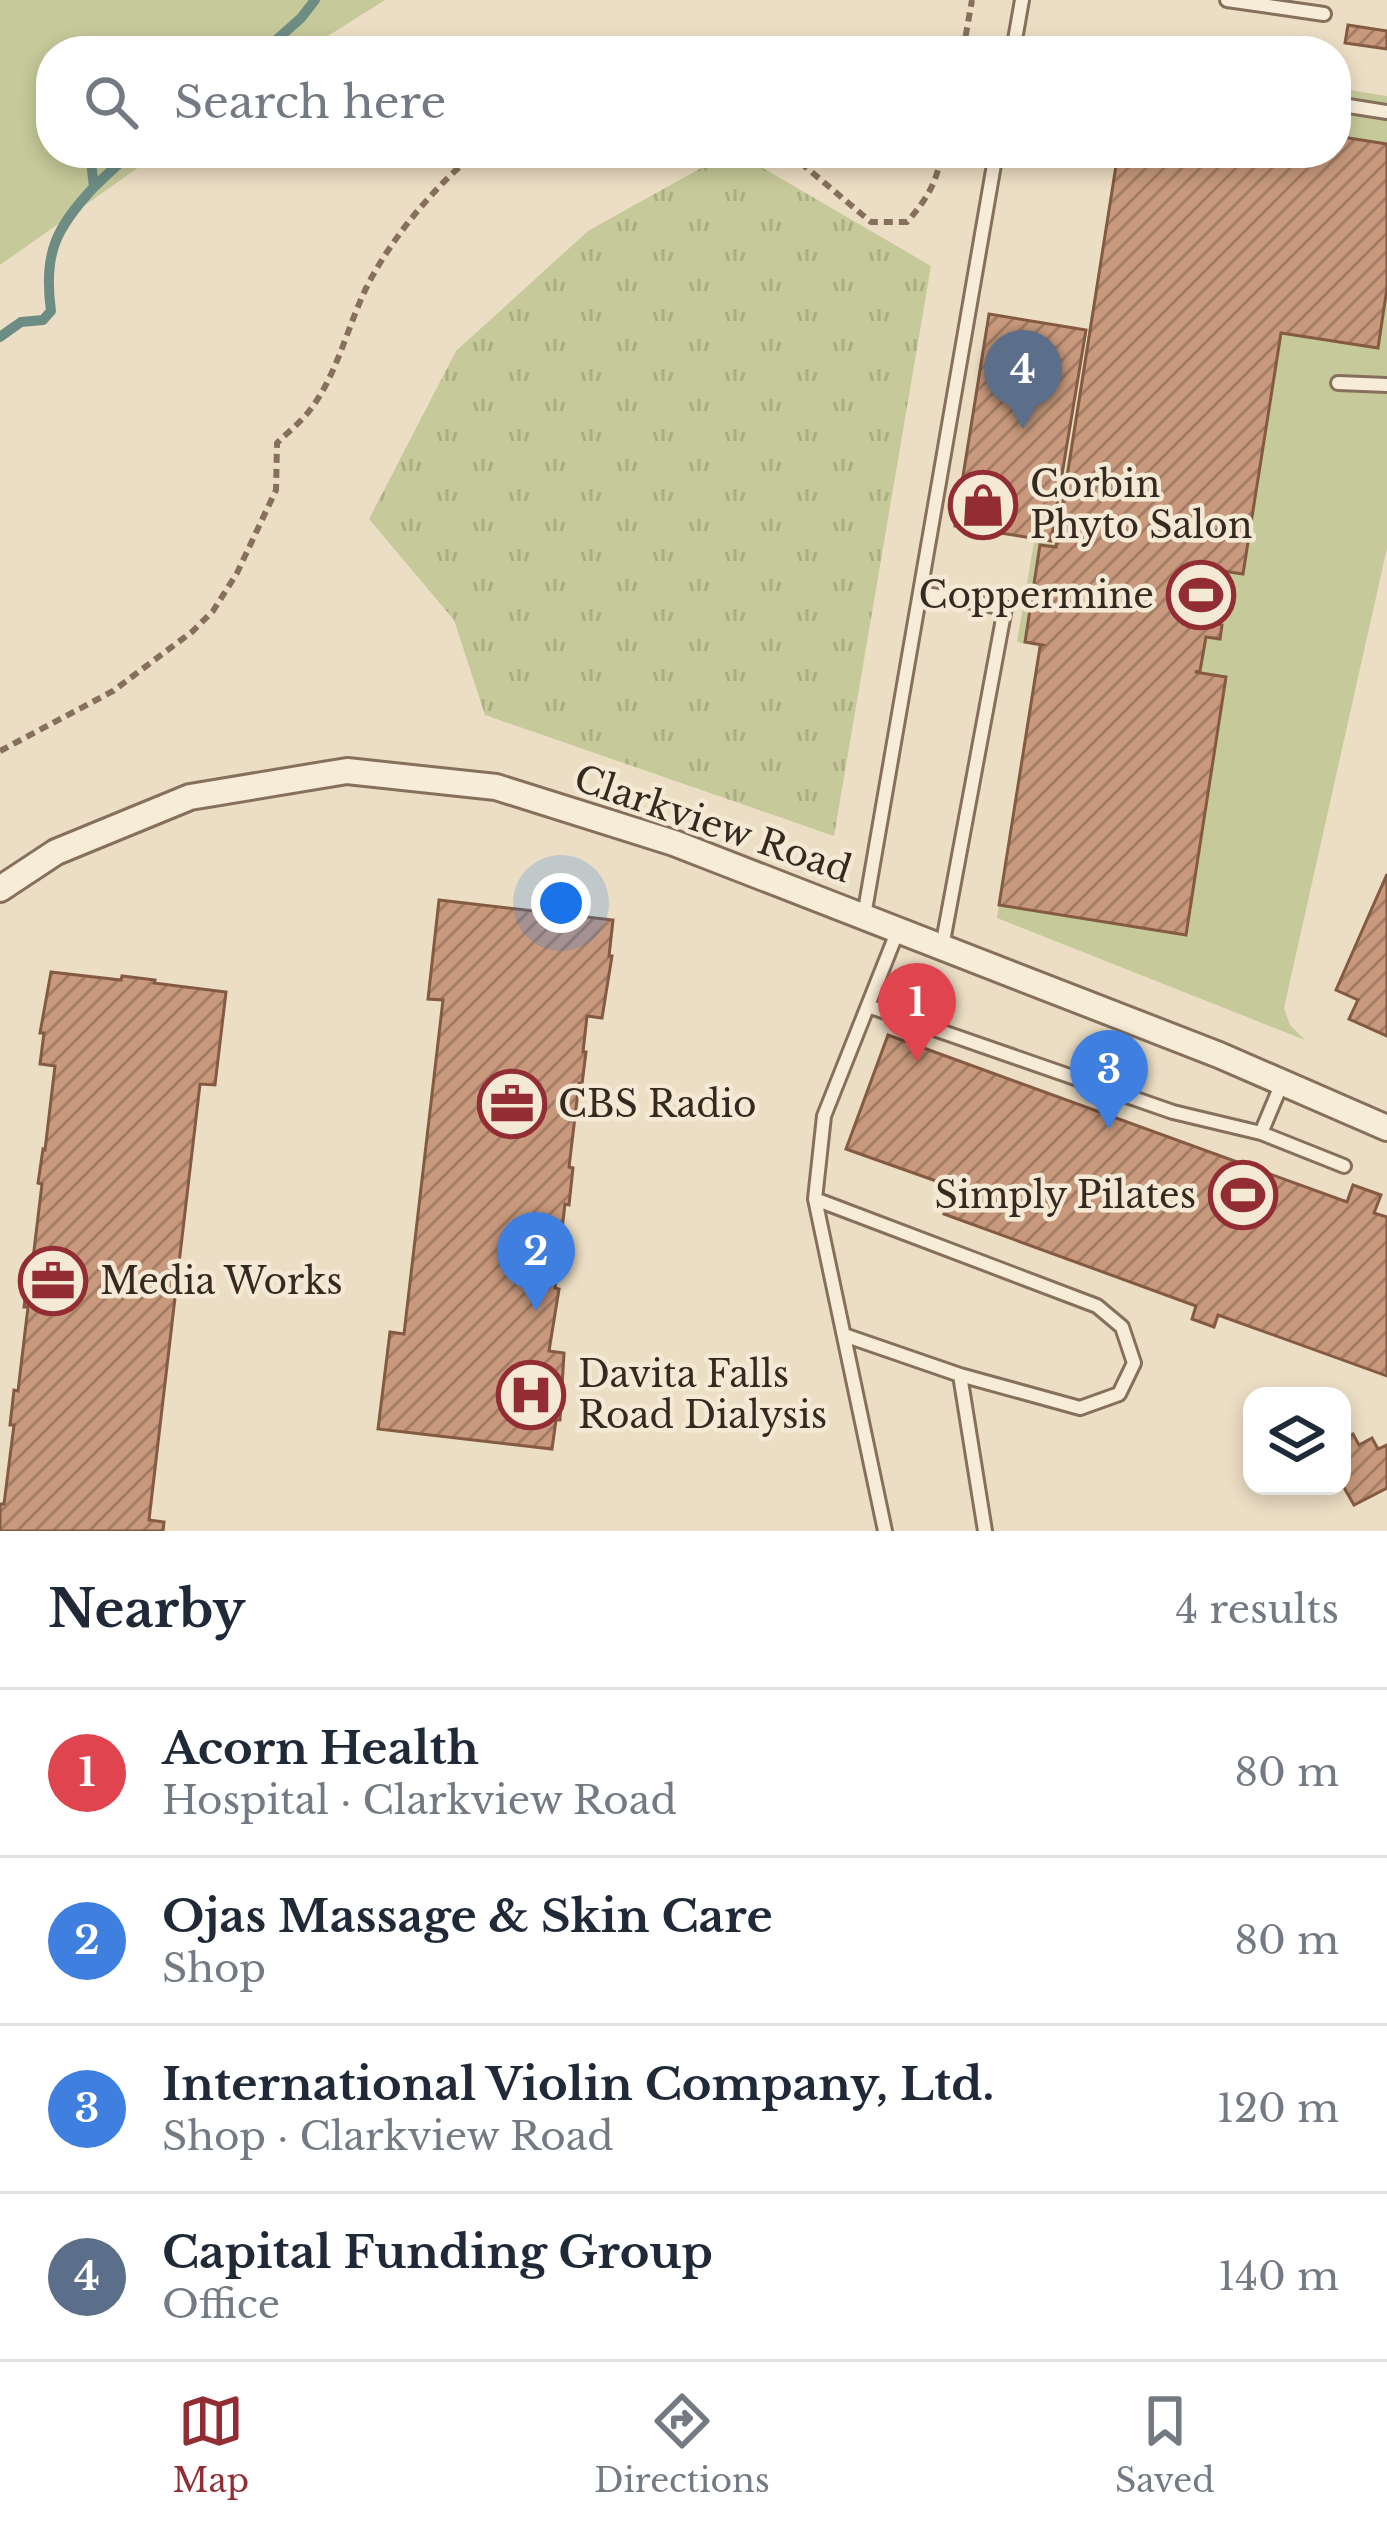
<!DOCTYPE html>
<html lang="en">
<head>
<meta charset="utf-8">
<style>
	:root { --surface:#fff; --page:#f2f2f3; --text:#1f2937; --muted:#747a83; --line:#e0e1e3; --accent:#922e33 }
	body { margin:0; font-family:"Libre Baskerville",serif; background:var(--page); color:var(--text) }
	.controls { position:absolute; right:36px; bottom:36px; display:grid; overflow:hidden; border-radius:24px; box-shadow:0 6px 18px #0003 }
	.controls button { width:108px; height:108px; display:grid; place-items:center; padding:0; border:0; border-bottom:3px solid var(--line); background:var(--surface); color:var(--text); font:60px sans-serif }
	.you { position:absolute; left:561px; top:903px; width:42px; height:42px; margin:-30px; border:9px solid #fff; border-radius:50%; background:#1a73e8; box-shadow:0 0 0 18px #1a73e833 }
	.badge { display:grid; place-items:center; width:78px; height:78px; border-radius:50%; background:var(--accent); color:#fff; font-size:39px; font-weight:700 }
	.pin { position:absolute; translate:-50% -99px; filter:drop-shadow(0 3px 6px #0008) }
	.pin::after { content:''; position:absolute; top:63px; width:42px; height:36px; background:inherit; clip-path:polygon(0 0,100% 0,50% 100%) }
	.list { margin:0; padding:0; list-style:none }
	h2 { display:flex; justify-content:space-between; align-items:center; height:156px; margin:0; padding:0 48px; font-size:51px }
	h2 small { font-size:39px; font-weight:400; color:var(--muted) }
	.list li { display:grid; grid-template-columns:78px 1fr auto; gap:36px; align-items:center; box-sizing:border-box; height:168px; padding:0 48px; border-top:3px solid var(--line) }
	.list b { display:block; font-size:45px; white-space:nowrap }
	.list p { margin:0; font-size:39px; white-space:nowrap; color:var(--muted) }
	.list em { font-size:39px; font-style:normal; color:var(--muted) }
	.icon { flex:none; width:66px; height:66px; fill:none; stroke:currentColor; stroke-width:2; stroke-linecap:round; stroke-linejoin:round }
	.map { position:relative; flex:none; width:1387px; height:1531px; overflow:hidden }
	.search { position:absolute; background:var(--surface); box-shadow:0 6px 18px #0003; left:36px; right:36px; top:36px; height:132px; display:flex; align-items:center; gap:30px; box-sizing:border-box; padding:0 42px; border-radius:48px; color:var(--muted); font-size:45px }
	.sheet { height:828px; background:var(--surface) }
	nav { display:flex; justify-content:space-around; align-items:center; box-sizing:border-box; height:168px; border-top:3px solid var(--line); background:var(--surface); font-size:33px; color:var(--muted) }
	nav a { display:grid; justify-items:center; gap:6px }
	nav .on { color:var(--accent) }
	.map>svg:first-child { display:block }
	.grass { fill:url(#grass-tufts) }
	.green { fill:#c6c999 }
	.lines { fill:none; stroke-linecap:round; stroke-linejoin:round }
	.stream { stroke:#6d8d84; stroke-width:10 }
	.building { fill:url(#building-hatch); stroke:#845a43; stroke-width:3 }
	.service-casing { stroke:#86705c; stroke-width:18 }
	.minor-casing { stroke:#86705c; stroke-width:30 }
	.path { stroke:#86705c; stroke-width:6; stroke-dasharray:9 6; stroke-linecap:butt }
	.service { stroke:#f7ecd7; stroke-width:12 }
	.minor { stroke:#f7ecd7; stroke-width:24 }
	.labels { text-anchor:middle; dominant-baseline:central; stroke-width:9; stroke-linejoin:round; paint-order:stroke }
	.poi-label { font-size:36px; fill:#36291f; stroke:#f4e9d4; text-anchor:start }
	.street-label { font-size:36px; fill:#36291f; stroke:#f4e9d4 }
</style>
</head>
<body>
<div class="map">
<svg width="1387" height="1531" viewBox="0 0 1387 1531">
	<defs>
		<pattern id="grass-tufts" width="24" height="20" patternUnits="userSpaceOnUse" patternTransform="scale(3)"><rect width="24" height="20" fill="#c6c999"/><path d="M3 7l-1-3M5 7V3M7 7l1-3M15 17l-1-3M17 17v-4M19 17l1-3" fill="none" stroke="#abad83"/></pattern>
		<pattern id="building-hatch" width="6" height="6" patternUnits="userSpaceOnUse" patternTransform="scale(3)"><rect width="6" height="6" fill="#c8997c"/><path d="M-1 1l2-2M0 6l6-6M5 7l2-2" fill="none" stroke="#a37d65"/></pattern>
	</defs>
	<rect width="100%" height="100%" fill="#ecdec4"/>
	<path class="grass" d="M756,164L931,266L834,836L485,715L454,620L369,519L456,351L588,231L701,168Z"/>
	<path class="green" d="M0,0H385L304,51H51V153H159L0,265Z
		M1336,88L1387,96V548L1284,1008L1290,1025L1305,1040L997,918L1040,647L1017,642L1034,542L1054,544L1117,153H1336Z"/>
	<g class="lines">
		<path class="stream" d="M136,51L138,48
			M264,51L301,18L315,0
			M94,187L130,153
			M0,337L21,322L43,320L51,311C43,253 56,228 94,187L90,153"/>
	</g>
	<path class="building" d="M1348,25L1387,31V49L1345,43Z
		M1336,136L1387,144V288L1378,348L1281,333L1243,574L1216,570L1208,623L1222,625L1220,639L1206,637L1200,671L1195,672L1226,677L1186,935L999,905L1040,647L1043,645L1025,642L1040,545L1056,547L1118,153H1336Z
		M989,314L1086,330L1051,541L955,526Z
		M1387,874V1036L1349,1019L1358,1000L1336,990Z
		M439,900L613,920L609,956H612L602,1018L587,1016L583,1052H586L582,1084L579,1083L569,1167L573,1168L569,1205L565,1204L555,1288L559,1289L549,1351L564,1353L560,1420H556L552,1449L378,1429L390,1332L404,1334L443,1000L428,999Z
		M51,972L121,980L122,976L155,980L154,983L226,992L215,1085L200,1084L149,1520L164,1522L163,1531H0V1504H4L14,1425H10L14,1390L18,1391L28,1307H24L29,1267H32L42,1184L38,1183L43,1149L45,1150L55,1066L40,1064L44,1033H40Z
		M888,1035L1347,1202L1353,1185L1381,1195L1374,1213L1387,1217V1376L1218,1315L1214,1327L1192,1319L1196,1306L944,1214L953,1187L846,1149Z
		M1353,1434L1359,1445L1372,1438L1378,1449L1387,1445V1488L1354,1505L1342,1484V1440Z"/>
	<g class="lines">
		<g class="service-casing">
			<path id="service" d="M1227,0L1324,14
				M1013,51L1022,0
				M1336,104L1387,112
				M1338,383L1387,385
				M921,593L1005,608L942,947
				M864,916L996,153
				M868,1006L1173,1112L1261,1133L1344,1166
				M1261,1133L1282,1083
				M815,1199L1097,1306L1122,1327L1134,1363L1119,1394L1080,1408L960,1375L985,1531
				M844,1335L960,1375
				M885,1531L815,1199L824,1116L898,930"/>
		</g>
		<g class="minor-casing">
			<path id="minor" d="M0,889L56,852L190,797L347,771L496,787L674,843L1219,1055L1387,1128"/>
		</g>
		<path class="path" d="M963,51L972,0
			M789,153L871,222H907C926,200 938,182 941,153
			M0,751L113,691L193,631L213,611L237,573L276,490L277,443C288,432 301,422 310,410C340,371 349,317 373,275C399,229 435,187 475,153"/>
		<use href="#service" class="service"/>
		<use href="#minor" class="minor"/>
	</g>
	<defs>
		<g id="shop-ring" transform="scale(3.45)"><circle r="9.5" fill="#f4e9d4" stroke="#922e33" stroke-width="1.5"/><path d="M-5-2.5h2.3a2.7 3.5 0 0 1 5.4 0H5L5.5 6h-11ZM-1.5-2.5h3a1.5 2.3 0 0 0-3 0Z" fill="#922e33"/></g>
		<g id="stadium-ring" transform="scale(3.45)"><circle r="9.5" fill="#f4e9d4" stroke="#922e33" stroke-width="1.5"/><path d="M0-5a6.5 5 0 1 0 0 10a6.5 5 0 1 0 0-10ZM-3.5-1.8h7v3.6h-7Z" fill="#922e33"/></g>
		<g id="office-ring" transform="scale(3.45)"><circle r="9.5" fill="#f4e9d4" stroke="#922e33" stroke-width="1.5"/><path d="M-6-3h4V-5.5h4V-3h4V5H-6ZM-1-4.5V-3h2v-1.5ZM-6 0V1H6V0Z" fill="#922e33"/></g>
		<g id="hospital-ring" transform="scale(3.45)"><circle r="9.5" fill="#f4e9d4" stroke="#922e33" stroke-width="1.5"/><path d="M-5-5h3v3.5h4V-5h3V5h-3V1.5h-4V5h-3Z" fill="#922e33"/></g>
	</defs>
	<g fill-rule="evenodd">
		<use href="#shop-ring" x="983" y="505"/>
		<use href="#stadium-ring" x="1201" y="595"/>
		<use href="#office-ring" x="512" y="1104"/>
		<use href="#stadium-ring" x="1243" y="1195"/>
		<use href="#office-ring" x="53" y="1281"/>
		<use href="#hospital-ring" x="531" y="1395"/>
	</g>
	<g class="labels">
		<g class="poi-label">
			<text x="1030" y="484">Corbin<tspan x="1030" dy="41">Phyto Salon</tspan></text>
			<text x="1154" y="595" text-anchor="end">Coppermine</text>
			<text x="558" y="1104">CBS Radio</text>
			<text x="1196" y="1195" text-anchor="end">Simply Pilates</text>
			<text x="100" y="1281">Media Works</text>
			<text x="578" y="1374">Davita Falls<tspan x="578" dy="41">Road Dialysis</tspan></text>
		</g>
		<g class="street-label">
			<text transform="translate(713 824) rotate(19)">Clarkview Road</text>
		</g>
	</g>
</svg>
<div class="controls">
<button><svg class="icon" aria-label="layers" viewBox="0 0 24 24"><path d="M12 4l9 5-9 5-9-5zM3 14l9 5 9-5"/></svg></button>
</div>
<div class="you"></div>
<div class="pin badge" style="left:917px;top:1062px;background:#e0444e">1</div>
<div class="pin badge" style="left:536px;top:1311px;background:#3f7fe0">2</div>
<div class="pin badge" style="left:1109px;top:1129px;background:#3f7fe0">3</div>
<div class="pin badge" style="left:1023px;top:429px;background:#5c6f8a">4</div>
<div class="search"><svg class="icon" aria-label="search" viewBox="0 0 24 24"><circle cx="10" cy="10" r="6"/><path d="M15 15l6 6"/></svg>Search here</div>
</div>
<section class="sheet">
<h2>Nearby<small>4 results</small></h2>
<ul class="list">
<li><span class="badge" style="background:#e0444e">1</span><div><b>Acorn Health</b><p>Hospital · Clarkview Road</p></div><em>80 m</em></li>
<li><span class="badge" style="background:#3f7fe0">2</span><div><b>Ojas Massage &amp; Skin Care</b><p>Shop</p></div><em>80 m</em></li>
<li><span class="badge" style="background:#3f7fe0">3</span><div><b>International Violin Company, Ltd.</b><p>Shop · Clarkview Road</p></div><em>120 m</em></li>
<li><span class="badge" style="background:#5c6f8a">4</span><div><b>Capital Funding Group</b><p>Office</p></div><em>140 m</em></li>
</ul>
</section>
<nav>
<a class="on"><svg class="icon" aria-label="map" viewBox="0 0 24 24"><path d="M3 6l6-2 6 2 6-2v14l-6 2-6-2-6 2zM9 4v14M15 6v14"/></svg>Map</a>
<a><svg class="icon" aria-label="directions" viewBox="0 0 24 24"><path d="M12 3l9 9-9 9-9-9zM9 14v-3h6M13 9l2 2-2 2"/></svg>Directions</a>
<a><svg class="icon" aria-label="saved" viewBox="0 0 24 24"><path d="M7 4h10v16l-5-4-5 4z"/></svg>Saved</a>
</nav>
</body>
</html>
